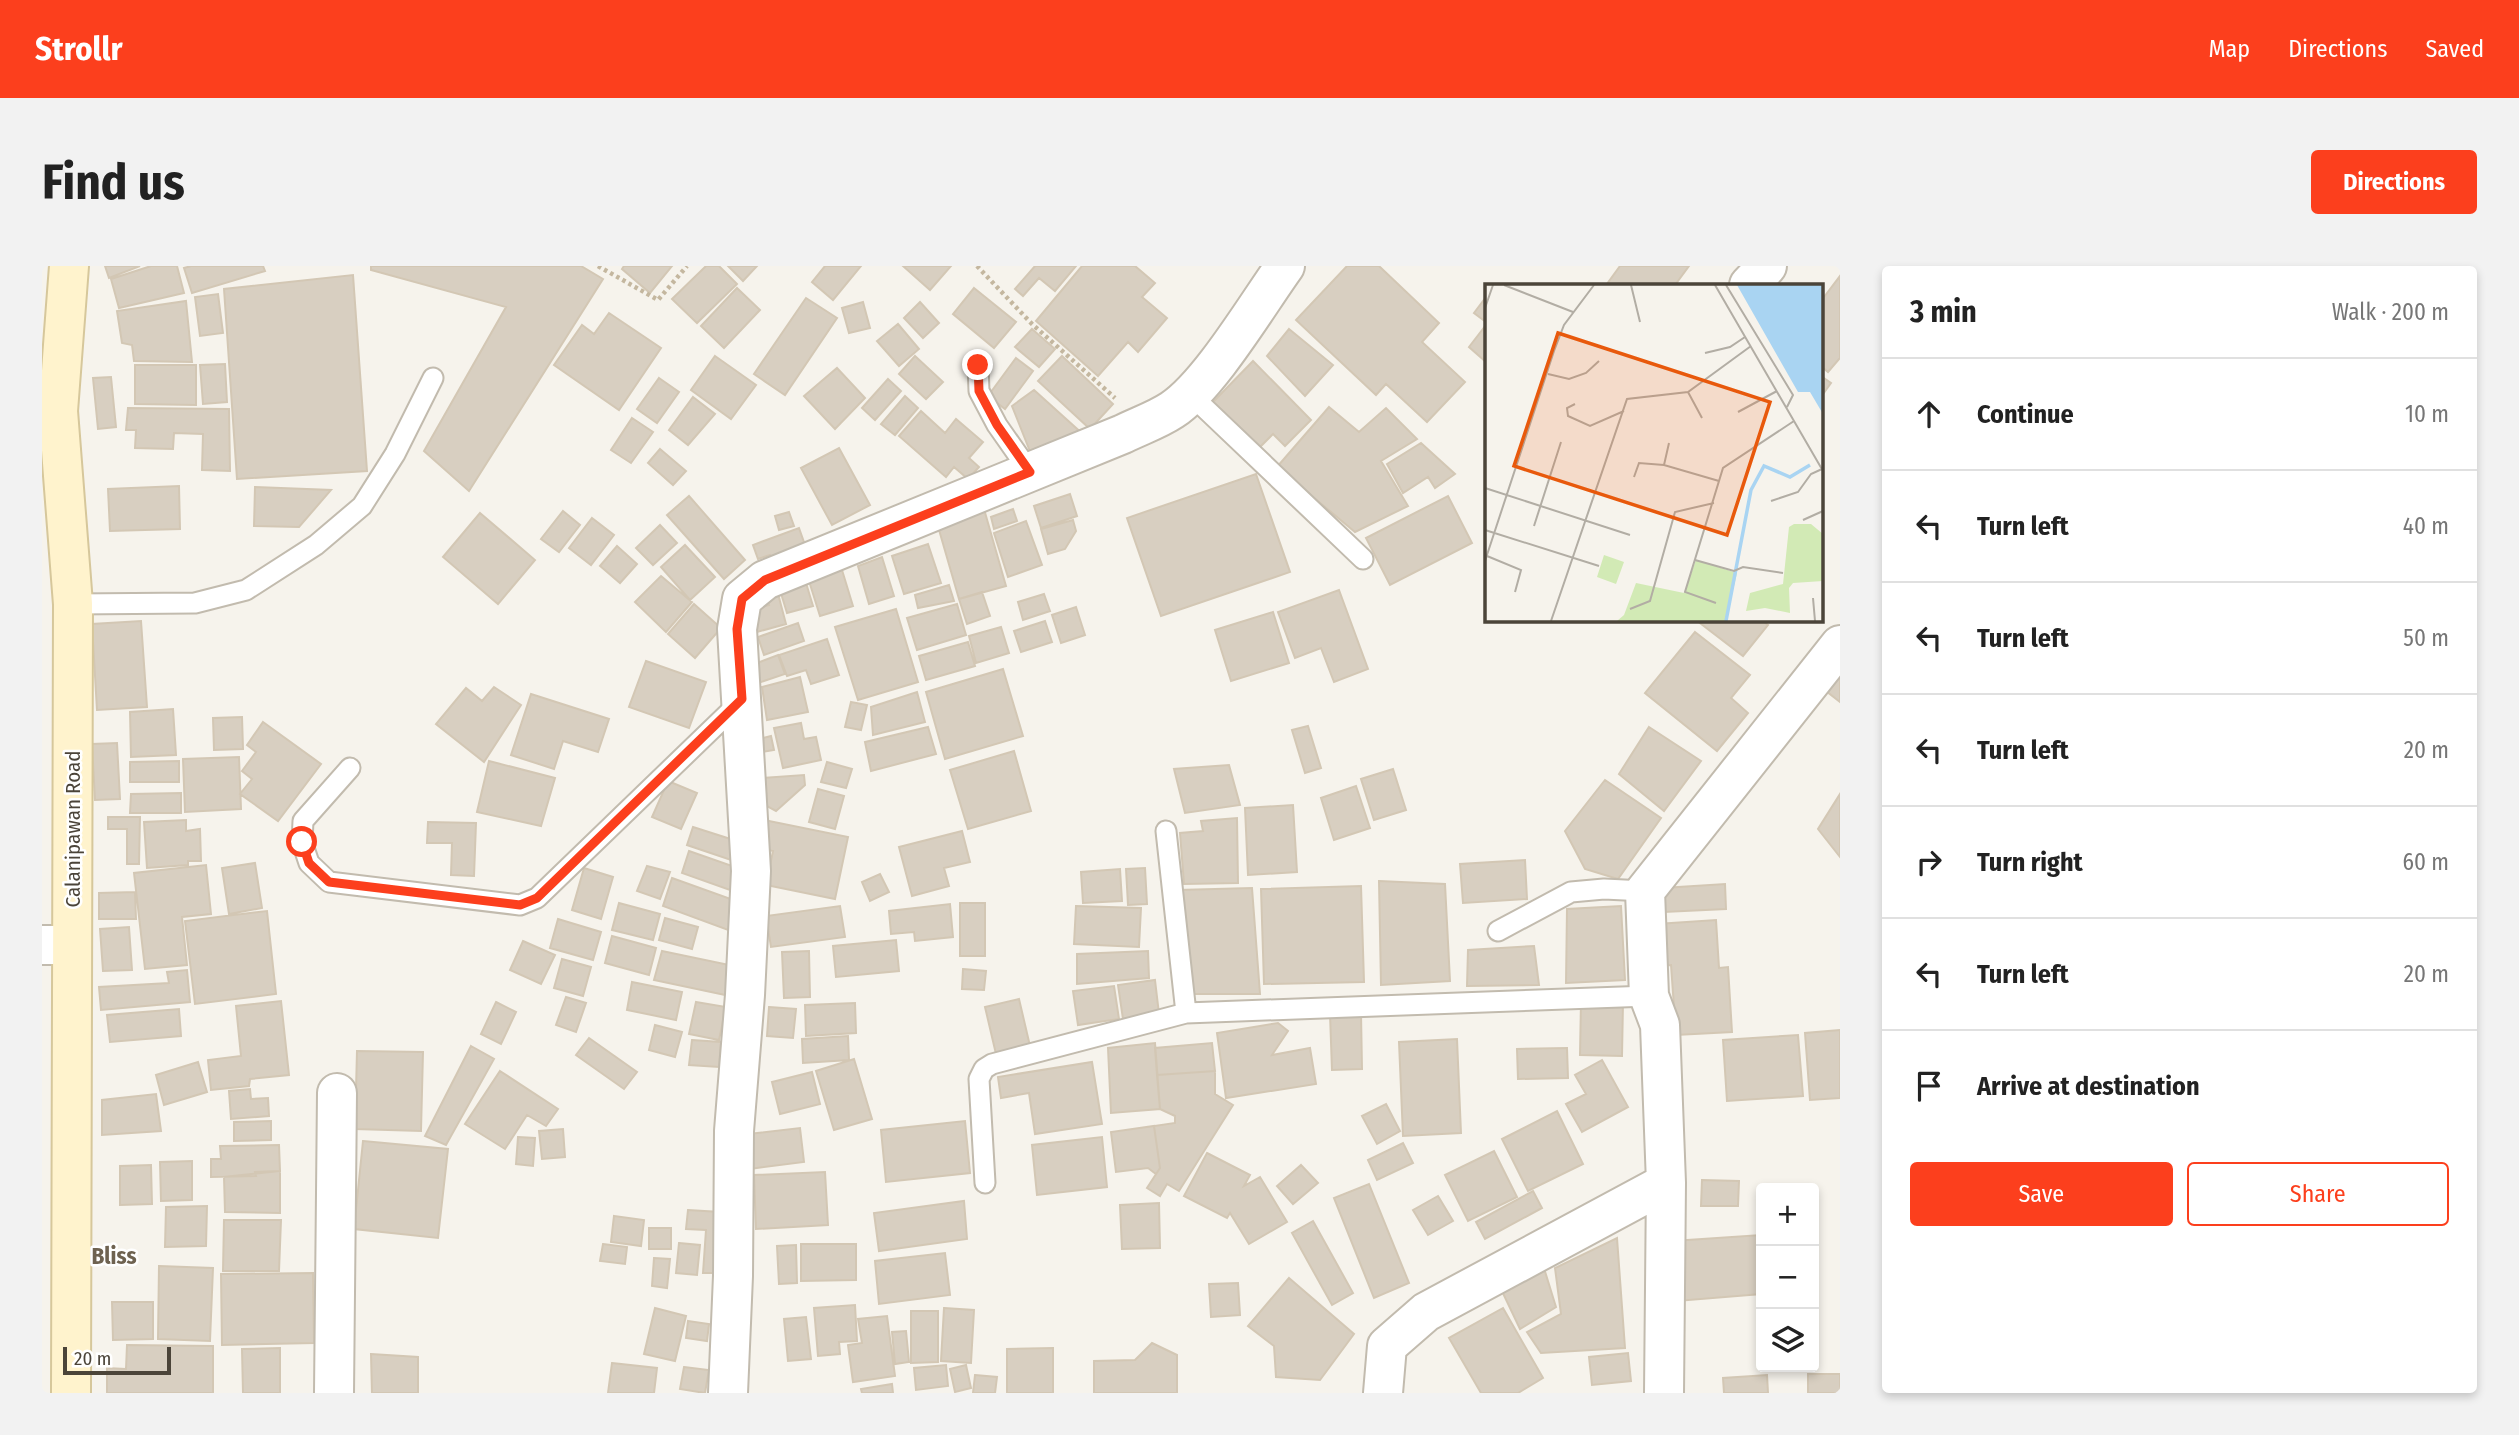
<!DOCTYPE html>
<html lang="en">
<head>
<meta charset="utf-8">
<style>
	:root { --surface:#fff; --page:#f2f2f2; --text:#222; --muted:#767676; --line:#e0e0e0; --accent:#fc3f1d }
	body { margin:0; font-family:"Fira Sans Condensed",sans-serif; background:var(--page); color:var(--text) }
	.controls { position:absolute; right:21px; bottom:21px; display:grid; overflow:hidden; border-radius:7px; box-shadow:0 4px 10px #0003 }
	.controls button { width:63px; height:63px; display:grid; place-items:center; padding:0; border:0; border-bottom:2px solid var(--line); background:var(--surface); color:var(--text); font:35px sans-serif }
	.scale { position:absolute; left:21px; bottom:18px; width:108px; box-sizing:border-box; padding-left:7px; border:4px solid #4b4439; border-top:0; font-size:19px; line-height:24px; white-space:nowrap; color:#4b4439; -webkit-text-stroke:5px #fff; paint-order:stroke }
	.stop { position:absolute; width:21px; height:21px; margin:-16px; border:5px solid #fc3f1d; border-radius:50%; background:#fff }
	.stop.end { background:#fc3f1d; border-color:#fff; box-shadow:0 2px 7px #0008 }
	.list { margin:0; padding:0; list-style:none }
	h2 { display:flex; justify-content:space-between; align-items:center; height:91px; margin:0; padding:0 28px; font-size:30px }
	h2 small { font-size:23px; font-weight:400; color:var(--muted) }
	.list li { display:grid; grid-template-columns:46px 1fr auto; gap:21px; align-items:center; box-sizing:border-box; height:112px; padding:0 28px; border-top:2px solid var(--line) }
	.list b { display:block; font-size:26px; white-space:nowrap }
	.list em { font-size:23px; font-style:normal; color:var(--muted) }
	.actions { display:flex; gap:14px; padding:21px 28px }
	.actions a { flex:1; padding:16px 0; border:2px solid var(--accent); border-radius:7px; text-align:center; font-size:24px; color:var(--accent) }
	.actions .main { background:var(--accent); color:#fff }
	.icon { flex:none; width:38px; height:38px; fill:none; stroke:currentColor; stroke-width:2; stroke-linecap:round; stroke-linejoin:round }
	.map { position:relative; flex:none; width:1798px; height:1127px; overflow:hidden; border-radius:7px }
	header { display:flex; align-items:center; gap:42px; box-sizing:border-box; height:98px; padding:0 35px; background:var(--accent); color:#fff }
	header strong { font-size:33px }
	nav { display:flex; gap:38px; margin-inline-start:auto; font-size:24px }
	.intro { display:flex; align-items:center; justify-content:space-between; box-sizing:border-box; height:168px; padding:0 42px }
	h1 { margin:0; font-size:49px }
	.button { padding:18px 32px; border-radius:7px; background:var(--accent); color:#fff; font-size:24px; font-weight:700 }
	main { display:flex; gap:42px; padding:0 42px }
	aside { flex:1; background:var(--surface); border-radius:7px; box-shadow:0 4px 10px #0003 }
	.map>svg:first-child { display:block }
	.building { fill:#d8cfc1; stroke:#d3c7b4; stroke-width:2 }
	.lines { fill:none; stroke-linecap:round; stroke-linejoin:round }
	.lane-casing { stroke:#c2bbae; stroke-width:23 }
	.street-casing { stroke:#c2bbae; stroke-width:42 }
	.secondary-casing { stroke:#d6c79b; stroke-width:42 }
	.path { stroke:#c4b79f; stroke-width:4.5; stroke-dasharray:3.5 3.5; stroke-linecap:butt }
	.lane { stroke:#fff; stroke-width:19 }
	.street { stroke:#fff; stroke-width:38 }
	.secondary { stroke:#fff3cd; stroke-width:38 }
	.route { stroke:#fc3f1d; stroke-width:9 }
	.labels { text-anchor:middle; dominant-baseline:central; stroke-width:5; stroke-linejoin:round; paint-order:stroke }
	.street-label { font-size:21px; fill:#4b4439; stroke:#fff }
	.neighbourhood-label { font-size:23px; font-weight:bold; fill:#6e6250; stroke:#fff }
	.inset-river { fill:none; stroke:#a9d4f2; stroke-width:3.5 }
	.inset-road { fill:none; stroke:#b2ada4; stroke-width:2 }
	.view { fill:#e8590c; fill-opacity:0.15; stroke:#e8590c; stroke-width:3.5 }
	.inset-edge { fill:none; stroke:#4b4439; stroke-width:3.5 }
</style>
</head>
<body>
<header>
<strong>Strollr</strong>
<nav><a>Map</a><a>Directions</a><a>Saved</a></nav>
</header>
<div class="intro"><h1>Find us</h1><a class="button">Directions</a></div>
<main>
<div class="map">
<svg width="1798" height="1127" viewBox="0 0 1798 1127">
	<rect width="100%" height="100%" fill="#f6f3ec"/>
	<path class="building" d="M63,0H98L67,12Z
		M109,0H135L142,27L77,42L69,13Z
		M149,0H221L223,5L150,27L142,2Z
		M329,0H539L561,13L427,225L382,185L464,41L329,4Z
		M582,0H630L608,27L580,3Z
		M664,0H677L695,18L655,57L630,33Z
		M686,0H715L701,15Z
		M783,0H819L791,34L770,16Z
		M861,0H909L888,24Z
		M993,0H1034L1013,25L997,12L981,30L973,23Z
		M1040,0H1093L1113,17L1100,31L1125,52L1096,86L1086,76L1056,110L994,55Z
		M1305,0H1337L1397,57L1380,76L1423,116L1385,156L1344,118L1334,129L1254,54Z
		M1578,0H1647L1633,19H1567L1565,18Z
		M311,9L325,205L195,213L182,23Z
		M1798,10V92L1786,106L1779,100V35Z
		M695,22L718,44L682,82L659,60Z
		M932,22L974,56L952,82L911,48Z
		M176,28L181,67L158,70L153,31Z
		M1444,31V56L1432,47Z
		M764,32L795,52L743,129L712,108Z
		M144,35L150,96L92,95L90,79L80,77L75,45Z
		M821,36L828,62L807,67L800,42Z
		M878,36L897,57L881,72L862,52Z
		M567,47L619,82L577,144L512,99L540,59L552,68Z
		M856,58L877,83L857,100L835,75Z
		M1444,59V96L1427,81Z
		M990,63L1013,83L997,101L973,81Z
		M1247,63L1291,99L1263,130L1225,90Z
		M673,90L714,119L689,153L649,124Z
		M873,90L901,116L884,133L857,108Z
		M1020,90L1071,138L1048,163L996,115Z
		M974,92L991,105L963,143L946,130Z
		M1211,95L1269,154L1243,180L1231,168L1217,182L1171,136Z
		M183,98L185,136L161,138L158,99Z
		M93,99H154V139L93,138Z
		M795,102L823,132L793,163L762,130Z
		M1779,110L1789,117L1779,131Z
		M69,111L74,161L56,163L51,112Z
		M617,112L637,126L615,157L595,143Z
		M846,113L859,125L833,154L820,142Z
		M992,124L1043,170L991,193L970,140Z
		M863,130L876,142L853,169L839,158Z
		M651,131L673,148L646,179L627,164Z
		M1287,141L1317,166L1344,142L1375,173L1339,195L1366,240L1313,266L1235,201Z
		M86,142L187,143L188,205L160,204L161,168L132,167L131,183L93,182L94,164H84Z
		M879,145L903,167L914,153L941,176L927,192L937,201L926,213L912,201L904,211L857,170Z
		M590,152L611,166L589,197L569,184Z
		M1379,177L1413,208L1393,222L1386,211L1361,227L1345,198Z
		M797,182L828,239L790,259L759,202Z
		M618,183L644,205L631,219L606,197Z
		M1214,208L1248,306L1119,350L1085,252Z
		M137,220L138,263L68,265L66,223Z
		M213,221L289,224L257,261L212,260Z
		M1028,228L1035,250L999,262L992,240Z
		M647,230L703,294L682,313L625,249Z
		M1406,230L1430,277L1348,319L1324,272Z
		M942,243L964,320L917,333L895,257Z
		M971,243L975,255L952,263L949,251Z
		M521,245L538,259L517,286L499,273Z
		M747,246L752,260L737,264L733,250Z
		M438,247L493,294L456,338L401,291Z
		M550,252L572,269L549,299L527,282Z
		M1031,254L1034,265L1023,283L1006,288L999,263Z
		M984,255L1000,299L966,311L952,267Z
		M618,259L635,277L611,299L594,282Z
		M757,262L764,282L730,294L728,289L716,293L711,279Z
		M886,278L899,317L862,328L850,290Z
		M643,279L673,311L648,334L619,301Z
		M575,280L595,298L578,317L558,300Z
		M840,291L852,330L827,338L816,300Z
		M800,304L811,340L778,350L767,315Z
		M619,310L650,336L624,366L593,336Z
		M764,317L771,340L745,347L738,324Z
		M907,319L912,335L876,342L873,329Z
		M735,324L744,358L715,366L710,344L727,339L723,327Z
		M1297,324L1326,403L1292,416L1279,382L1253,392L1236,346Z
		M940,326L948,350L925,358L917,333Z
		M1002,328L1008,345L981,354L976,336Z
		M652,338L679,362L653,392L626,368Z
		M915,338L924,369L875,384L865,352Z
		M1034,341L1043,369L1019,377L1010,349Z
		M854,343L876,416L816,434L793,361Z
		M1231,346L1247,397L1189,415L1173,364Z
		M1654,354H1719L1726,359L1701,390Z
		M99,355L105,441L55,444L50,358Z
		M1003,355L1010,376L979,386L972,365Z
		M756,357L762,375L722,389L716,371Z
		M959,361L967,387L934,397L927,370Z
		M1653,366L1708,409L1689,432L1706,447L1675,485L1603,427Z
		M785,373L797,409L769,418L764,404L745,410L737,389Z
		M926,376L933,400L884,414L877,390Z
		M736,389L743,408L716,417L710,399Z
		M604,395L664,416L647,462L587,441Z
		M961,403L981,470L903,493L884,426Z
		M1798,407V436L1784,425Z
		M758,411L766,446L725,454L720,421Z
		M452,421L479,439L442,496L394,458L424,422L440,435Z
		M875,426L883,456L831,469L829,441Z
		M489,428L567,453L556,486L521,475L512,503L469,489Z
		M809,436L825,439L819,464L803,461Z
		M131,443L134,489L89,491L88,446Z
		M200,451L201,483L172,484L171,452Z
		M221,456L279,498L236,555L198,528L210,513L200,505L214,486L205,479Z
		M759,457L762,473L774,471L779,494L741,502L732,462Z
		M1266,460L1279,502L1263,507L1250,464Z
		M886,461L894,488L829,505L823,476Z
		M1607,461L1659,495L1622,545L1577,508Z
		M729,470L732,484L720,486L717,473Z
		M75,477L78,533L53,534L50,478Z
		M972,485L989,545L926,563L908,504Z
		M197,491L199,543L143,546L141,493Z
		M137,495V516H88V496Z
		M447,495L513,512L499,560L435,546Z
		M785,496L810,503L804,522L779,516Z
		M1187,499L1198,539L1143,547L1132,503Z
		M1351,503L1364,544L1332,554L1319,513Z
		M762,509L763,519L734,545L721,538L719,512Z
		M1563,514L1619,552L1576,613L1543,603L1523,565Z
		M626,515L655,527L639,563L610,551Z
		M1314,520L1328,562L1292,574L1279,532Z
		M776,523L802,530L793,563L767,556Z
		M139,527V547H88L89,528Z
		M1798,528V591L1776,563Z
		M1251,539L1255,606L1206,609L1203,542Z
		M66,551H98L97,598H85V563H66Z
		M1195,552L1196,617L1142,618L1138,567L1161,565L1159,555Z
		M144,554V565L158,563L159,595H146V599L105,602L102,556Z
		M722,554L806,571L793,633L724,619L731,585L716,582Z
		M386,556L434,557L432,610L409,609L410,577H385Z
		M651,561L701,577L695,596L645,579Z
		M920,565L928,596L902,602L907,620L870,630L857,581Z
		M647,585L696,602L688,624L640,607Z
		M1483,594L1485,633L1421,637L1418,598Z
		M213,597L220,642L187,648L180,602Z
		M164,599L169,648L140,651L145,699L103,703L92,607Z
		M605,600L628,606L618,633L595,625Z
		M542,602L571,611L559,653L530,644Z
		M1103,602L1105,638L1086,639L1084,603Z
		M1078,603L1080,635L1041,637L1039,606Z
		M838,608L847,626L828,635L820,616Z
		M630,612L700,637L689,665L621,640Z
		M1337,615L1403,618L1408,715L1339,719Z
		M1683,618L1684,643L1622,646L1621,622Z
		M1319,620L1322,716L1222,718L1219,623Z
		M1210,622L1218,728H1141L1136,624Z
		M93,626L94,653H57V627Z
		M577,637L618,648L611,674L570,664Z
		M918,637H943V690H918Z
		M908,638L911,671L873,675L872,666L849,668L847,645Z
		M798,640L803,671L729,681L724,650Z
		M1034,640L1099,642L1097,681L1032,678Z
		M1579,640L1583,714L1524,717L1525,643Z
		M225,645L234,728L153,738L143,655Z
		M623,652L656,661L650,683L617,674Z
		M516,653L559,666L551,694L508,682Z
		M1674,654L1677,702L1686,701L1690,766L1634,769L1629,699L1618,700L1615,658Z
		M87,661L90,704L61,705L58,663Z
		M570,670L614,682L607,709L563,697Z
		M854,674L857,705L794,711L791,680Z
		M481,675L513,689L499,718L468,704Z
		M1492,680L1497,719L1425,720L1426,684Z
		M620,685L692,700L688,730L612,714Z
		M767,685L768,731L742,732L740,686Z
		M1106,685L1107,712L1035,718V688Z
		M520,693L549,701L541,730L512,722Z
		M921,703L944,705L942,724L920,723Z
		M145,704L148,736L59,744L57,721L127,717L125,706Z
		M1113,714L1117,748L1081,753L1076,719Z
		M590,716L640,726L634,754L585,744Z
		M1072,720L1077,753L1036,759L1031,725Z
		M524,731L544,737L534,766L514,759Z
		M977,733L988,780L954,788L943,741Z
		M239,735L247,809L208,813L207,820L169,824L166,794L199,790L194,740Z
		M1539,735L1581,736L1580,790L1538,789Z
		M454,736L474,746L459,778L439,768Z
		M654,736L684,741L677,774L647,768Z
		M813,737L814,767L764,770L763,739Z
		M727,741L754,743L751,772L725,770Z
		M137,743L139,770L68,776L65,749Z
		M1319,747L1320,803L1290,804L1288,748Z
		M1236,757L1246,765L1230,789L1268,782L1274,818L1184,832L1175,767Z
		M613,759L640,766L633,791L607,784Z
		M1798,764V832L1768,834L1763,767Z
		M1756,769L1761,830L1685,835L1681,774Z
		M806,770L807,794L761,797L760,773Z
		M547,772L595,806L582,823L534,789Z
		M1415,773L1419,867L1361,870L1357,776Z
		M650,774L679,776L677,801L647,799Z
		M1113,777L1118,843L1069,847L1066,782Z
		M1170,777L1173,805L1115,809L1113,782Z
		M429,780L452,793L404,879L383,870Z
		M1525,782L1526,812L1476,813L1475,783Z
		M315,785L381,786L379,865L313,863Z
		M812,793L830,853L792,864L774,805Z
		M1560,794L1586,841L1540,866L1524,838L1544,828L1533,809Z
		M156,796L165,826L122,839L114,809Z
		M1050,796L1060,858L993,868L987,827L959,832L956,811Z
		M458,805L516,843L504,860L485,849L463,883L423,858Z
		M1173,805V828L1191,839L1137,925L1125,918L1118,930L1105,922L1118,902L1112,860L1133,857V850L1118,843L1115,809Z
		M770,806L778,838L738,848L730,816Z
		M208,823L209,833L226,832L227,850L189,853L187,825Z
		M114,828L119,865L60,869V834Z
		M1344,838L1358,865L1335,878L1320,850Z
		M1515,845L1541,898L1486,925L1460,873Z
		M229,855V874L192,875V856Z
		M923,855L928,907L844,916L839,864Z
		M1112,860L1118,902L1114,908L1106,902L1074,906L1069,866Z
		M758,862L762,896L707,903V868Z
		M521,863L523,891L500,893L497,865Z
		M476,871L493,872L491,900L474,898Z
		M1060,871L1065,921L995,929L990,879Z
		M321,875L406,883L396,972L312,963Z
		M1361,877L1371,897L1335,914L1326,894Z
		M237,879L238,905L213,906L214,910L169,911V893H179L178,880Z
		M1452,885L1475,931L1426,955L1403,909Z
		M1165,887L1208,909L1202,920L1218,911L1245,956L1207,978L1188,947L1185,952L1142,930Z
		M150,895V934L119,935L118,896Z
		M109,899L110,938L78,939V900Z
		M1259,899L1276,917L1251,938L1235,920Z
		M238,905V947L183,946L182,911Z
		M783,906L786,959L714,963L712,909Z
		M1660,914L1697,915L1696,940H1659Z
		M1327,918L1367,1017L1332,1032L1292,932Z
		M1491,925L1500,942L1443,973L1434,956Z
		M1396,930L1411,955L1386,969L1371,944Z
		M922,935L925,973L837,985L832,947Z
		M1117,937L1118,982L1080,983L1078,939Z
		M165,940L164,980L123,981L124,941Z
		M646,944L678,946L673,1007H661L664,964L644,963Z
		M572,950L602,954L599,980L569,976Z
		M182,954H239L237,1005H181Z
		M1271,955L1311,1027L1290,1039L1250,967Z
		M607,962H629V983H607Z
		M1719,969V1028L1635,1035L1631,975Z
		M1575,972L1583,1082L1499,1087L1485,1066L1519,1048L1513,1002Z
		M637,977L658,979L655,1009L634,1007Z
		M561,978L585,981L583,998L558,995Z
		M759,978H814V1014L759,1015Z
		M754,979L755,1017L737,1018L735,980Z
		M903,987L908,1029L837,1038L833,995Z
		M612,992L628,993L625,1022L610,1020Z
		M1501,999L1514,1041L1478,1063L1458,1021Z
		M117,1000L171,1002L168,1075L116,1073Z
		M271,1007L272,1077L180,1079L179,1008Z
		M1247,1012L1312,1068L1278,1114L1234,1111L1232,1080L1206,1060Z
		M1196,1017L1198,1049L1169,1051L1167,1018Z
		M70,1036H111V1073L71,1074Z
		M813,1039L815,1075L797,1076L798,1088L776,1090L772,1042Z
		M613,1042L644,1050L633,1095L602,1088Z
		M902,1042L932,1044L929,1097L899,1095Z
		M1461,1042L1501,1112L1476,1127H1439L1407,1072Z
		M869,1045H896V1096L869,1097Z
		M845,1050L853,1110L811,1116L806,1079L820,1077L816,1053Z
		M764,1051L769,1093L746,1095L742,1053Z
		M646,1055L667,1058L665,1075L644,1072Z
		M864,1065L867,1096L853,1098L850,1066Z
		M1110,1077L1135,1089V1127H1052V1095L1093,1094Z
		M85,1079L171,1080V1127H65V1102L84,1103Z
		M238,1082V1127H201L200,1083Z
		M1011,1082V1127H965V1083Z
		M1586,1087L1589,1115L1550,1119L1547,1091Z
		M329,1088L376,1091V1127H330Z
		M570,1097L615,1102L612,1127H566Z
		M904,1099L906,1120L874,1124L872,1102Z
		M924,1099L929,1122L913,1126L908,1103Z
		M642,1101L667,1104L663,1127L638,1123Z
		M1766,1108H1798V1127H1766Z
		M933,1109L955,1111L953,1127H931Z
		M1725,1109L1726,1127H1682L1681,1112Z
		M850,1118L851,1127H820L819,1123Z"/>
	<g class="lines">
		<g class="lane-casing">
			<path id="lane" d="M936,99L937,125L955,159L988,206
				M1149,129L1321,293
				M31,338L153,337L204,324L274,279L320,240L353,188L391,112
				M308,502L261,555L260,576L267,597L287,616L478,639L495,632L699,435
				M1124,565L1144,747
				M1456,665L1529,626L1562,623L1603,625
				M943,917L937,813L942,803L950,798L1144,747L1607,730"/>
		</g>
		<g class="street-casing">
			<path id="street" d="M1707,19L1725,0
				M0,679H30
				M292,1127L295,827
				M686,1127L691,1010L692,865L703,729L709,605L695,363L700,333L723,314L1081,168C1097,160 1115,154 1130,144C1167,120 1215,39 1243,0
				M1341,1127L1345,1080L1384,1046L1624,917
				M1622,1127L1624,917L1618,759L1607,730L1603,625L1798,379"/>
		</g>
		<g class="secondary-casing">
			<path id="secondary" d="M27,0L16,145L31,338L29,1127"/>
		</g>
		<path class="path" d="M556,0L616,34L645,0
			M935,0L990,58L1073,132"/>
		<use href="#lane" class="lane"/>
		<use href="#street" class="street"/>
		<use href="#secondary" class="secondary"/>
	</g>
	<g class="lines">
		<path class="route" d="M260,576L267,597L287,616L478,639L495,632L700,433L695,363L700,333L723,314L988,206L955,159L937,125L936,99"/>
	</g>
	<g class="labels">
		<g class="street-label">
			<text transform="translate(31 563) rotate(-90)">Calanipawan Road</text>
		</g>
		<g class="neighbourhood-label">
			<text x="72" y="990">Bliss</text>
		</g>
	</g>
	<g transform="translate(1443 18)">
		<rect width="338" height="338" fill="#f6f3ec"/>
		<path d="M309,240H326L338,250V297L308,299L304,304L305,329L280,324L261,327L265,309L298,300L304,243ZM119,271L139,278L131,300L112,293ZM211,276L252,289L241,337H132L139,331L151,299L199,309Z" fill="#d2eab5"/>
		<path d="M252,1H338V130L325,108H313Z" fill="#a9d4f2"/>
		<path class="inset-river" d="M241,337L266,206L279,182L305,193L325,181"/>
		<path class="inset-road" d="M19,1L88,28M146,1L155,38M230,1L338,187M241,1L308,111L302,123M0,24L8,1M220,69L245,63L260,53M63,90L84,95L101,89L114,77M203,108L217,134M90,120L82,124L83,132L105,142L139,127M253,128L292,107M179,181L184,159M149,193L154,179L179,181L234,197M0,204L145,251M286,217L313,208L326,190L337,185M318,236L338,227M49,242L76,158M0,246L114,282M2,272L36,286L30,308M210,276L249,287L258,283L298,289M0,277L69,67L79,41L109,1M328,314L330,337M231,319L200,308L238,184L309,137M145,325L165,317L190,228L229,219M66,337L142,115L203,108L266,62"/>
		<path class="view" d="M73,49L285,118L242,251L29,182Z"/>
		<rect width="338" height="338" class="inset-edge"/>
	</g>
</svg>
<div class="controls">
<button>+</button>
<button>−</button>
<button><svg class="icon" aria-label="layers" viewBox="0 0 24 24"><path d="M12 4l9 5-9 5-9-5zM3 14l9 5 9-5"/></svg></button>
</div>
<div class="scale">20 m</div>
<div class="stop" style="left:260px;top:576px"></div>
<div class="stop end" style="left:936px;top:99px"></div>
</div>
<aside>
<h2>3 min<small>Walk · 200 m</small></h2>
<ul class="list">
<li><svg class="icon" aria-label="ahead" viewBox="0 0 24 24"><path d="M12 20V5M6 11l6-6 6 6"/></svg><div><b>Continue</b></div><em>10 m</em></li>
<li><svg class="icon" aria-label="left" viewBox="0 0 24 24"><path d="M17 20v-9H6M10 6l-5 5 5 5"/></svg><div><b>Turn left</b></div><em>40 m</em></li>
<li><svg class="icon" aria-label="left" viewBox="0 0 24 24"><path d="M17 20v-9H6M10 6l-5 5 5 5"/></svg><div><b>Turn left</b></div><em>50 m</em></li>
<li><svg class="icon" aria-label="left" viewBox="0 0 24 24"><path d="M17 20v-9H6M10 6l-5 5 5 5"/></svg><div><b>Turn left</b></div><em>20 m</em></li>
<li><svg class="icon" aria-label="right" viewBox="0 0 24 24"><path d="M7 20v-9h11M14 6l5 5-5 5"/></svg><div><b>Turn right</b></div><em>60 m</em></li>
<li><svg class="icon" aria-label="left" viewBox="0 0 24 24"><path d="M17 20v-9H6M10 6l-5 5 5 5"/></svg><div><b>Turn left</b></div><em>20 m</em></li>
<li><svg class="icon" aria-label="arrive" viewBox="0 0 24 24"><path d="M6 21V4h12l-3 4 3 4H6"/></svg><div><b>Arrive at destination</b></div></li>
</ul>
<div class="actions"><a class="main">Save</a><a>Share</a></div>
</aside>
</main>
</body>
</html>
